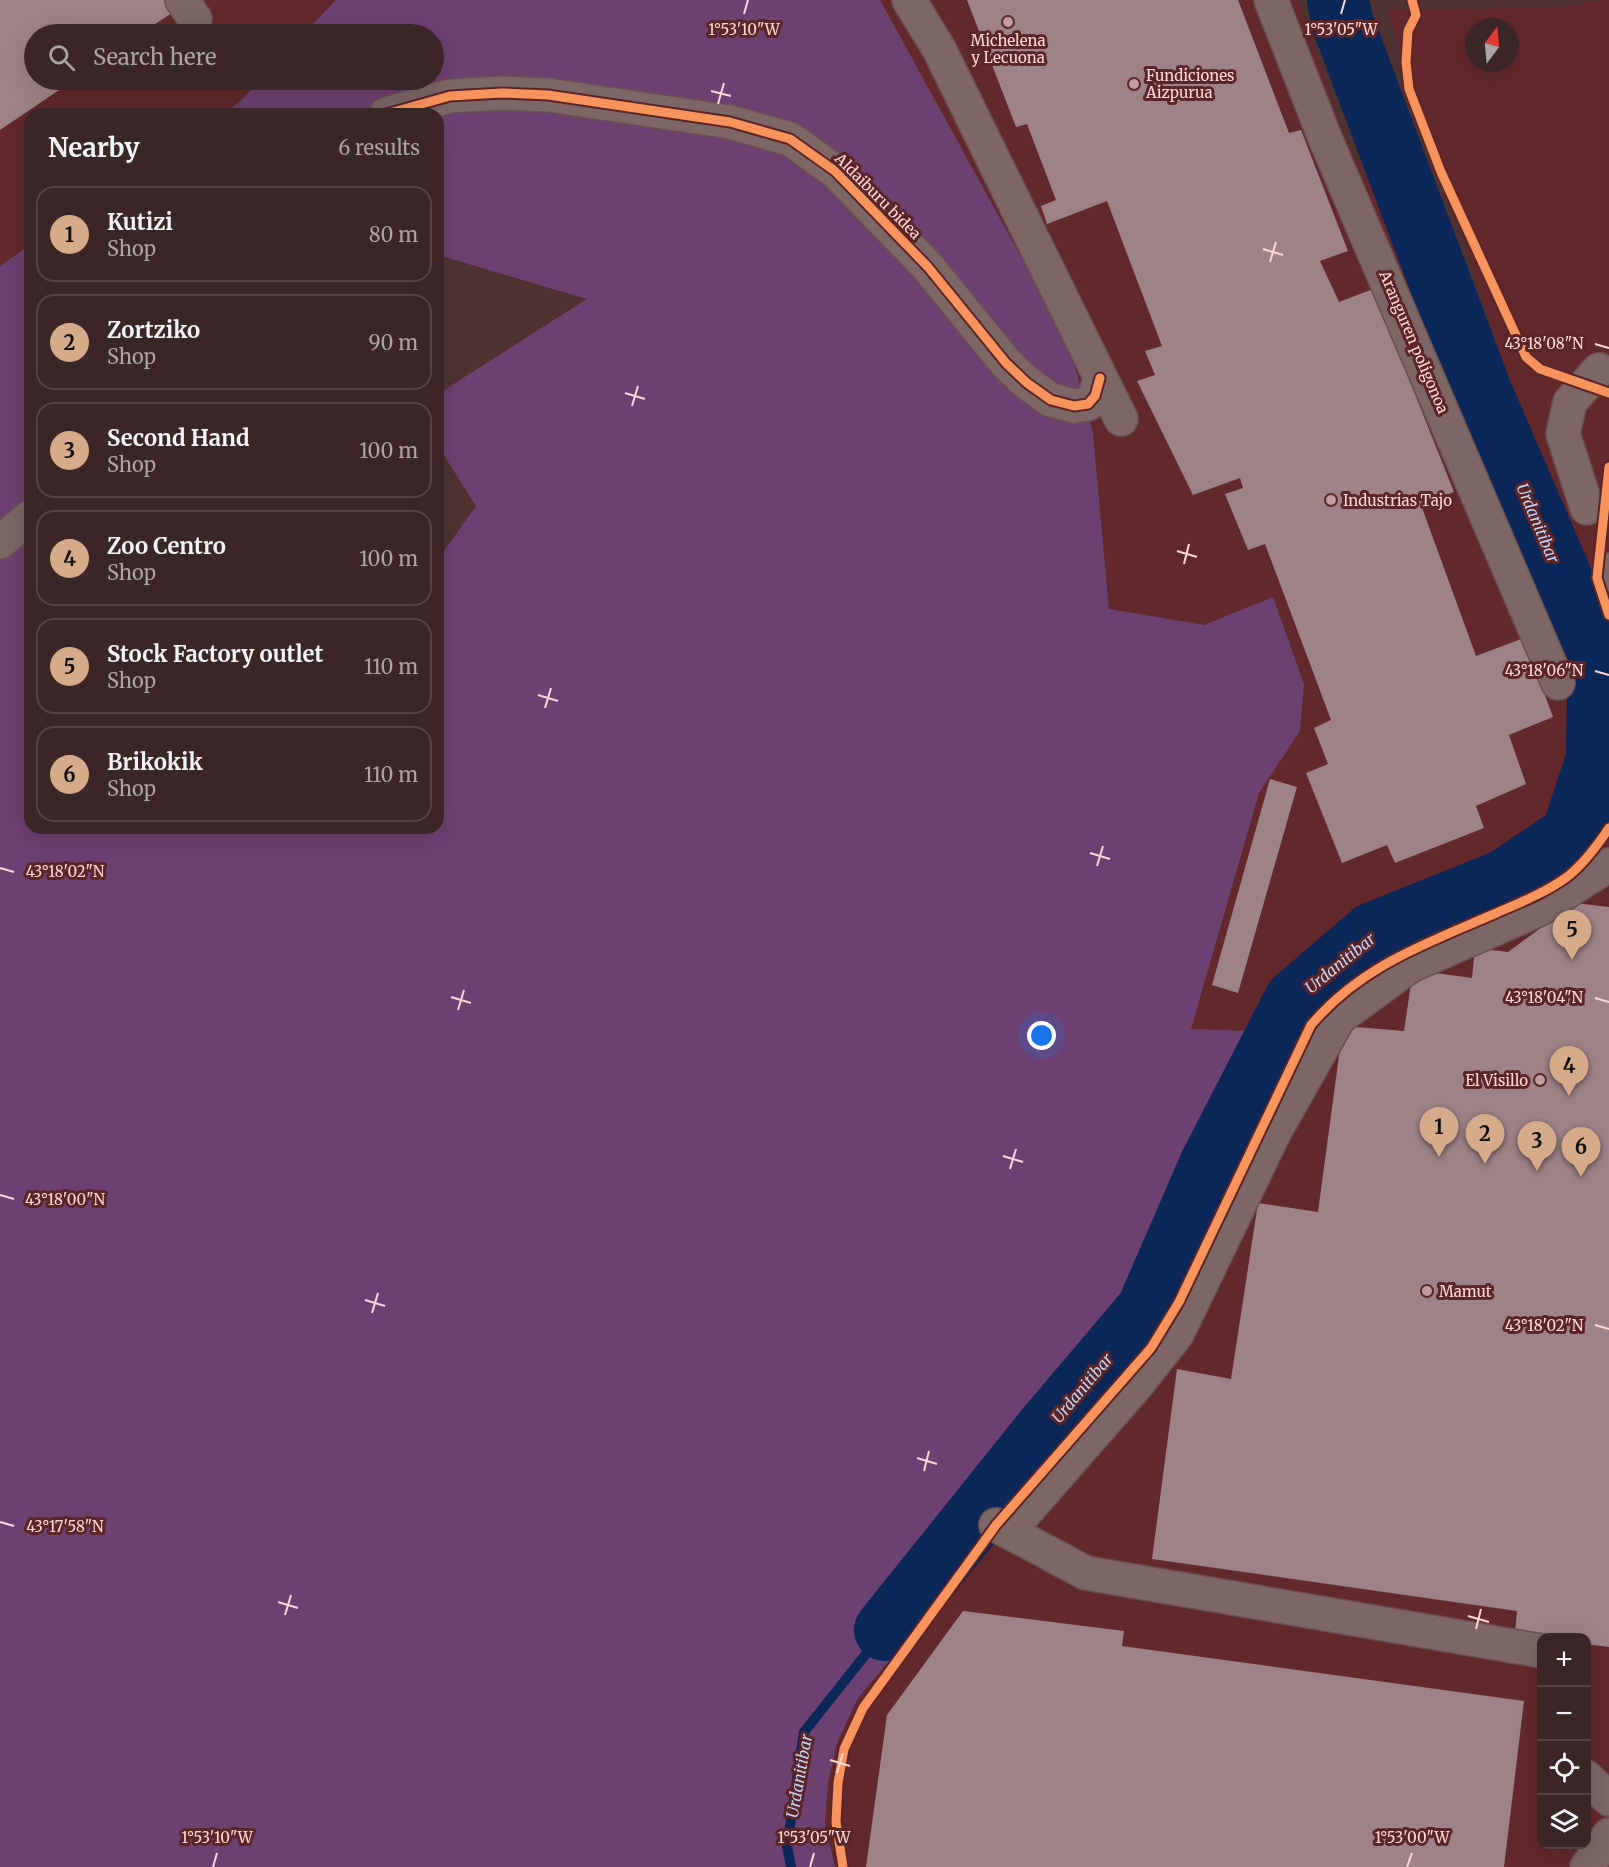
<!DOCTYPE html>
<html lang="en">
<head>
<meta charset="utf-8">
<style>
	:root { --surface:#3a2626; --page:#412e2e; --text:#f1f3f6; --muted:#aba5a7; --line:#544343; --accent:#d6ab8b }
	body { margin:0; font-family:Merriweather,serif; background:var(--page); color:var(--text) }
	.controls { position:absolute; right:18px; bottom:18px; display:grid; overflow:hidden; border-radius:12px; box-shadow:0 6px 24px #0002 }
	.controls button { width:54px; height:54px; display:grid; place-items:center; padding:0; border:0; border-bottom:2px solid var(--line); background:var(--surface); color:var(--text); font:30px sans-serif }
	.compass { position:absolute; left:1465px; top:18px; width:54px; height:54px; border-radius:50%; background:var(--surface); box-shadow:0 6px 24px #0002; rotate:16deg }
	.you { position:absolute; left:1042px; top:1036px; width:21px; height:21px; margin:-15px; border:4px solid #fff; border-radius:50%; background:#1a73e8; box-shadow:0 0 0 9px #1a73e833 }
	.badge { display:grid; place-items:center; width:39px; height:39px; border-radius:50%; background:var(--accent); color:#111; font-size:20px; font-weight:700 }
	.pin { position:absolute; translate:-50% -50px; filter:drop-shadow(0 2px 3px #0008) }
	.pin::after { content:''; position:absolute; top:32px; width:21px; height:18px; background:inherit; clip-path:polygon(0 0,100% 0,50% 100%) }
	.list { margin:0; padding:0; list-style:none }
	h2 { display:flex; justify-content:space-between; align-items:center; height:78px; margin:0; padding:0 24px; font-size:26px }
	h2 small { font-size:20px; font-weight:400; color:var(--muted) }
	.list li { display:grid; grid-template-columns:39px 1fr auto; gap:18px; align-items:center; box-sizing:border-box; height:96px; margin:0 12px 12px; padding:0 12px; border:2px solid var(--line); border-radius:18px }
	.list b { display:block; font-size:22px; white-space:nowrap }
	.list p { margin:0; font-size:20px; white-space:nowrap; color:var(--muted) }
	.list em { font-size:20px; font-style:normal; color:var(--muted) }
	.icon { flex:none; width:33px; height:33px; fill:none; stroke:currentColor; stroke-width:2; stroke-linecap:round; stroke-linejoin:round }
	.map { position:relative; flex:none; width:1609px; height:1867px; overflow:hidden }
	.search { position:absolute; background:var(--surface); box-shadow:0 6px 24px #0002; left:24px; top:24px; width:420px; height:66px; display:flex; align-items:center; gap:15px; box-sizing:border-box; padding:0 21px; border-radius:33px; color:var(--muted); font-size:22px }
	.panel { position:absolute; background:var(--surface); box-shadow:0 6px 24px #0002; left:24px; top:108px; width:420px; height:726px; border-radius:18px }
	.map>svg:first-child { display:block }
	.built { fill:#63282b; fill-rule:evenodd }
	.green { fill:#6d4072 }
	.lines { fill:none; stroke-linecap:round; stroke-linejoin:round }
	.stream { stroke:#0b2658; stroke-width:10 }
	.river { stroke:#0b2658; stroke-width:62 }
	.building { fill:#9d8387 }
	.minor-casing { stroke:#6a5050; stroke-width:36 }
	.minor { stroke:#7c6666; stroke-width:33 }
	.cycleway-casing { stroke:#5b2527; stroke-width:13 }
	.cycleway { stroke:#f8935d; stroke-width:9 }
	.ticks { fill:none; stroke:#fcd8d7; stroke-width:2 }
	.poi-dot { fill:#bf9e9d; stroke:#5b2527; stroke-width:2 }
	.labels { text-anchor:middle; dominant-baseline:central; stroke-width:6; stroke-linejoin:round; paint-order:stroke }
	.poi-label { font-size:15px; fill:#fcd8d7; stroke:#5b2527; text-anchor:start }
	.street-label { font-size:15px; fill:#fcd8d7; stroke:#5b2527 }
	.water-label { font-size:16px; font-style:italic; fill:#c0d6f9; stroke:#5b2527 }
	.ticks-label { font-size:15px; text-anchor:middle; fill:#fcd8d7; stroke:#5b2527; stroke-width:6; stroke-linejoin:round; paint-order:stroke }
</style>
</head>
<body>
<div class="map">
<svg width="1609" height="1867" viewBox="0 0 1609 1867">
	<rect width="100%" height="100%" fill="#4e3232"/>
	<path class="built" d="M0,0H336L303,34H34V80H261L238,103L222,114H30V245L0,266Z
		M880,0H1298L1345,137L1403,247L1570,646L1586,704L1571,801L1548,831L1504,855L1449,875L1361,917L1308,949L1249,1031L1191,1029L1259,792L1300,731L1304,684L1289,638L1272,597L1204,625L1109,609L1093,433Z
		M1596,0H1609V652L1521,421L1471,260L1387,10L1563,7ZM1474,27H1510V63H1474Z
		M1609,810V1867H835L825,1823L828,1784L837,1743L858,1698L906,1641L942,1583L980,1530L1102,1389L1161,1313L1291,1040L1326,992L1361,963L1546,880L1586,845ZM1542,1638H1586V1844H1542Z"/>
	<path class="green" d="M336,0H880L1069,344L1093,433L1109,609L1204,625L1273,597L1304,684L1300,731L1259,793L1191,1029L1249,1031L1125,1311L994,1482L942,1583L906,1641L858,1698L837,1743L828,1784L825,1823L835,1867H0V266L30,245V828H438V559L476,506L438,446V394L587,299L438,255V114H222L238,103L261,80H434V34H303Z"/>
	<g class="lines">
		<path class="stream" d="M791,1867L787,1846L804,1732L885,1630"/>
		<path class="river" d="M885,1630L1047,1428L1147,1310L1210,1165L1295,1000L1373,933L1505,880L1572,835L1597,759L1598,695L1571,600L1480,389L1342,21L1338,0"/>
	</g>
	<path class="building" d="M0,0H172L178,9L140,34H34V80H74L0,130Z
		M967,0H1238L1289,133L1301,130L1348,251L1320,261L1339,302L1373,289L1454,492L1421,505L1476,656L1524,638L1553,717L1509,735L1526,784L1476,806L1484,828L1395,863L1387,845L1342,863L1306,773L1328,764L1314,728L1331,720L1265,544L1248,550L1225,494L1243,488L1240,478L1193,495L1137,381L1155,375L1145,351L1162,346L1107,201L1047,224L1041,206L1056,200L1027,124L1016,127Z
		M1270,779L1297,787L1238,993L1212,985Z
		M1575,903L1609,907V1647L1586,1644V1638H1545L1515,1633L1517,1611L1152,1559L1177,1369L1231,1379L1258,1203L1318,1212L1343,1026L1404,1031L1413,970L1472,978L1475,948L1508,952Z
		M963,1611L1124,1631L1122,1646L1524,1701L1504,1867H866L887,1715Z"/>
	<g class="lines">
		<g class="minor-casing">
			<path id="minor" d="M182,0L195,19
				M909,0L939,49L1121,419
				M1271,0L1325,138L1558,683
				M386,114L450,96L502,93L548,95L730,122L790,139L835,171L928,267L1006,363L1027,383L1051,400L1074,406L1088,404L1095,396L1100,378
				M1587,508L1563,434L1570,402L1599,370
				M0,542L30,517
				M1609,570V574
				M996,1525L1086,1573L1542,1651
				M1009,1531L1135,1387L1177,1334L1274,1133L1339,1018L1410,966L1540,909L1609,865
				M1586,1777L1609,1799
				M1587,1867L1609,1835"/>
		</g>
		<use href="#minor" class="minor"/>
		<g class="cycleway-casing">
			<path id="cycleway" d="M1412,0L1416,15L1408,31L1406,62L1409,89L1441,172L1526,357L1540,369L1609,393
				M386,114L450,96L502,93L548,95L730,122L790,139L835,171L928,267L1006,363L1027,383L1051,400L1074,406L1088,404L1095,396L1100,378
				M1609,467L1597,578L1609,615
				M843,1867L836,1822L838,1783L844,1749L863,1708L996,1525L1151,1348L1179,1302L1311,1025C1361,966 1425,944 1494,914C1519,903 1545,893 1567,877C1584,864 1597,846 1609,828"/>
		</g>
		<use href="#cycleway" class="cycleway"/>
	</g>
	<path class="ticks" d="M744,14L748,0M1341,14L1345,0M711,91L731,96M718,104L724,83M1263,249L1283,255M1270,262L1276,242M1595,344L1609,348M625,393L645,399M632,406L638,386M1177,551L1197,557M1184,564L1189,544M1595,671L1609,675M538,695L558,701M545,708L551,688M1090,853L1110,859M1097,866L1103,846M0,868L14,872M451,997L471,1003M1595,998L1609,1002M458,1010L464,990M1003,1156L1023,1162M1010,1169L1016,1149M0,1195L14,1199M365,1300L385,1306M372,1313L378,1293M1595,1325L1609,1329M917,1458L937,1464M924,1471L929,1451M0,1522L14,1526M278,1602L298,1608M285,1615L291,1595M1468,1616L1489,1622M1476,1629L1481,1609M830,1760L850,1766M837,1773L843,1753M213,1867L217,1853M810,1867L814,1853M1407,1867L1412,1853"/>
	<g class="poi-dot">
		<circle cx="1008" cy="22" r="6"/>
		<circle cx="1134" cy="84" r="6"/>
		<circle cx="1331" cy="500" r="6"/>
		<circle cx="1540" cy="1080" r="6"/>
		<circle cx="1427" cy="1291" r="6"/>
	</g>
	<g class="labels">
		<g class="poi-label">
			<text x="1008" y="40" text-anchor="middle">Michelena<tspan x="1008" dy="17">y Lecuona</tspan></text>
			<text x="1146" y="75">Fundiciones<tspan x="1146" dy="17">Aizpurua</tspan></text>
			<text x="1343" y="500">Industrias Tajo</text>
			<text x="1528" y="1080" text-anchor="end">El Visillo</text>
			<text x="1439" y="1291">Mamut</text>
		</g>
		<g class="street-label">
			<text transform="translate(878 196) rotate(45)">Aldaiburu bidea</text>
			<text transform="translate(1414 342) rotate(67)">Aranguren poligonoa</text>
		</g>
		<g class="water-label">
			<text transform="translate(1538 523) rotate(67)">Urdanitibar</text>
			<text transform="translate(1340 963) rotate(-39)">Urdanitibar</text>
			<text transform="translate(1082 1388) rotate(-50)">Urdanitibar</text>
			<text transform="translate(799 1776) rotate(-80)">Urdanitibar</text>
		</g>
	</g>
	<g class="ticks-label">
		<text x="744" y="35">1°53'10"W</text>
		<text x="1341" y="35">1°53'05"W</text>
		<text x="1544" y="349">43°18'08"N</text>
		<text x="1544" y="676">43°18'06"N</text>
		<text x="65" y="877">43°18'02"N</text>
		<text x="1544" y="1003">43°18'04"N</text>
		<text x="65" y="1205">43°18'00"N</text>
		<text x="1544" y="1331">43°18'02"N</text>
		<text x="65" y="1532">43°17'58"N</text>
		<text x="217" y="1843">1°53'10"W</text>
		<text x="814" y="1843">1°53'05"W</text>
		<text x="1412" y="1843">1°53'00"W</text>
	</g>
</svg>
<div class="controls">
<button>+</button>
<button>−</button>
<button><svg class="icon" aria-label="locate" viewBox="0 0 24 24"><circle cx="12" cy="12" r="6"/><path d="M12 2v4M12 18v4M2 12h4M18 12h4"/></svg></button>
<button><svg class="icon" aria-label="layers" viewBox="0 0 24 24"><path d="M12 4l9 5-9 5-9-5zM3 14l9 5 9-5"/></svg></button>
</div>
<svg class="compass" viewBox="-18 -18 36 36"><path d="M0-13l5 13h-10z" fill="#e53935"/><path d="M0 13l5-13h-10z" fill="#aba5a7"/></svg>
<div class="you"></div>
<div class="pin badge" style="left:1439px;top:1157px">1</div>
<div class="pin badge" style="left:1485px;top:1164px">2</div>
<div class="pin badge" style="left:1537px;top:1171px">3</div>
<div class="pin badge" style="left:1569px;top:1096px">4</div>
<div class="pin badge" style="left:1572px;top:960px">5</div>
<div class="pin badge" style="left:1581px;top:1177px">6</div>
<div class="search"><svg class="icon" aria-label="search" viewBox="0 0 24 24"><circle cx="10" cy="10" r="6"/><path d="M15 15l6 6"/></svg>Search here</div>
<section class="panel">
<h2>Nearby<small>6 results</small></h2>
<ul class="list">
<li><span class="badge">1</span><div><b>Kutizi</b><p>Shop</p></div><em>80 m</em></li>
<li><span class="badge">2</span><div><b>Zortziko</b><p>Shop</p></div><em>90 m</em></li>
<li><span class="badge">3</span><div><b>Second Hand</b><p>Shop</p></div><em>100 m</em></li>
<li><span class="badge">4</span><div><b>Zoo Centro</b><p>Shop</p></div><em>100 m</em></li>
<li><span class="badge">5</span><div><b>Stock Factory outlet</b><p>Shop</p></div><em>110 m</em></li>
<li><span class="badge">6</span><div><b>Brikokik</b><p>Shop</p></div><em>110 m</em></li>
</ul>
</section>
</div>
</body>
</html>
